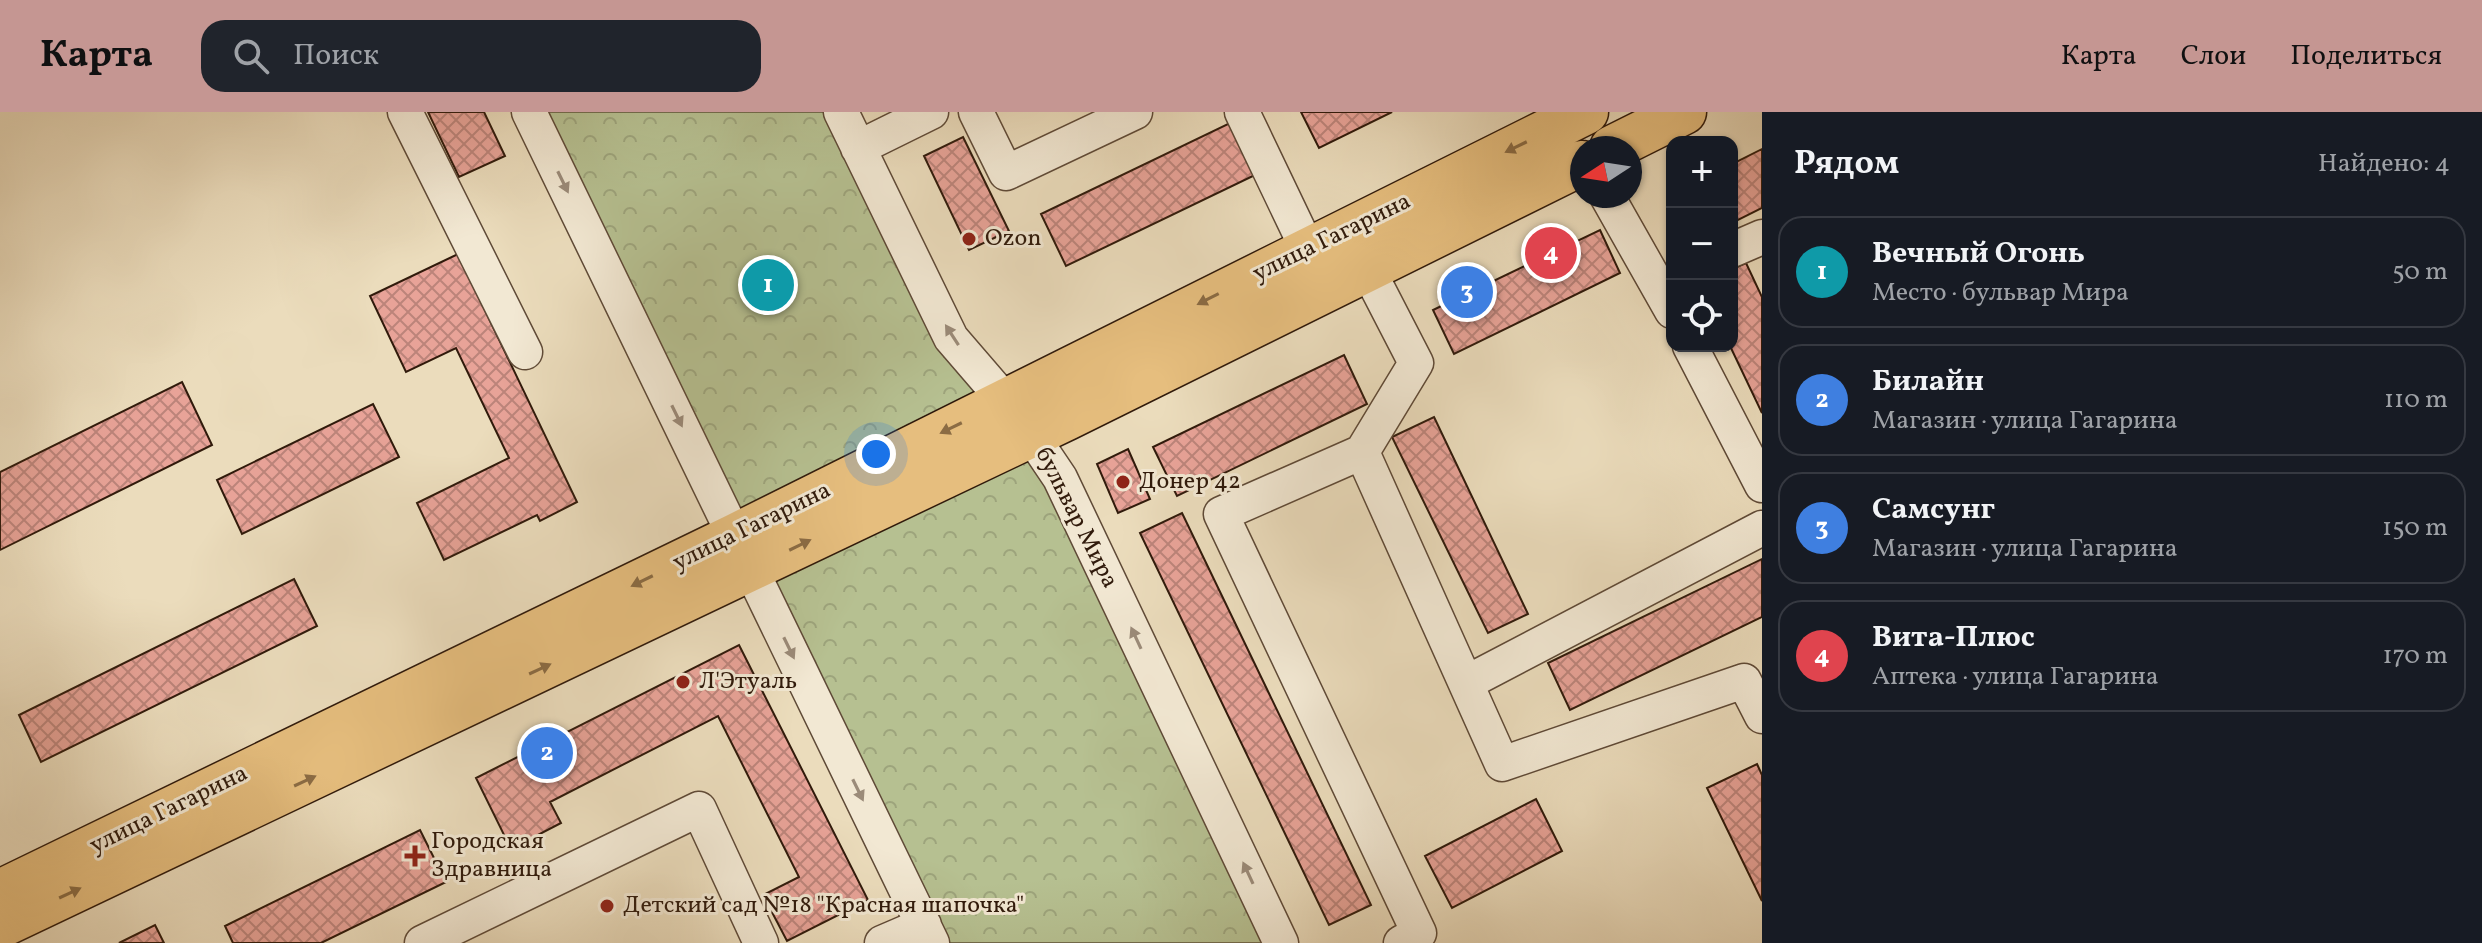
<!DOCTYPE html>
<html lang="ru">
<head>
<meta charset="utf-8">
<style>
	:root { --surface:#171b24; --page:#20242c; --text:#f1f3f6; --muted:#9ea1a6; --line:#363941; --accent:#c59692 }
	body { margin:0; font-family:Vollkorn,serif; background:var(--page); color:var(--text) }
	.controls { position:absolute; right:24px; top:24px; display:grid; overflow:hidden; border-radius:16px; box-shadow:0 2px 6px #0004 }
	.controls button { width:72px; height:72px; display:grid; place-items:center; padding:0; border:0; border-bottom:2px solid var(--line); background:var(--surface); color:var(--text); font:40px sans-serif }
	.compass { position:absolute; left:1570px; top:24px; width:72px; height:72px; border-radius:50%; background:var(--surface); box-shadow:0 2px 6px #0004; rotate:258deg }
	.you { position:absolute; left:876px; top:342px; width:28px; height:28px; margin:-20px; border:6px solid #fff; border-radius:50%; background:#1a73e8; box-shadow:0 0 0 12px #1a73e833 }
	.badge { display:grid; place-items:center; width:52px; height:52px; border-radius:50%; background:var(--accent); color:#fff; font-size:26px; font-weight:700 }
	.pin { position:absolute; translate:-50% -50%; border:4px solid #fff; box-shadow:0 2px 8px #0006 }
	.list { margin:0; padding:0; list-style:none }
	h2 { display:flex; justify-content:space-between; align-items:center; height:104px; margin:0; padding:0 32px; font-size:34px }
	h2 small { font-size:26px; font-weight:400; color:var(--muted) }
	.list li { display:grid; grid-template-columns:52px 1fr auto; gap:24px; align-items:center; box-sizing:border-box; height:112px; margin:0 16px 16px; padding:0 16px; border:2px solid var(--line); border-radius:24px }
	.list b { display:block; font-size:30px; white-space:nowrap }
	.list p { margin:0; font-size:26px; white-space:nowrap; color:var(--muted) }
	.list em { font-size:26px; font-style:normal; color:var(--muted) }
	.icon { flex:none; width:44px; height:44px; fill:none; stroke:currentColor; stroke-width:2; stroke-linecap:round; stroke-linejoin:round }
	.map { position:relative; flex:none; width:1762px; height:831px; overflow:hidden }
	header { display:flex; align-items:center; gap:48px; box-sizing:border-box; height:112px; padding:0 40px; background:var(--accent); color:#111 }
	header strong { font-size:38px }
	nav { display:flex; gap:44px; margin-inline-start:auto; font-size:28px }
	.search { width:560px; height:72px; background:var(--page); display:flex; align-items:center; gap:20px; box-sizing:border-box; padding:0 28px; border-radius:24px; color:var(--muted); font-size:30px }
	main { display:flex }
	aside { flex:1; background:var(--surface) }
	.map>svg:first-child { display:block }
	.forest { fill:url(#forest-crowns); stroke:#736d4e; stroke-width:2 }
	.building { fill:url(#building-cross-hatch); stroke:#301a0b; stroke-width:2 }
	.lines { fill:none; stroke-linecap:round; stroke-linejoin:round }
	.minor-casing { stroke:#5f4a37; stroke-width:37 }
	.major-casing { stroke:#301a0b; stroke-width:47 }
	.minor { stroke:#f2e8d3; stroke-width:34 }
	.major { stroke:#e6be7e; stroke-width:44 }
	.oneway { fill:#8b6c44 }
	.oneway2 { fill:#9b8b79 }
	.poi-dot { fill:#8f2418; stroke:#f2e8d3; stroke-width:3 }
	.labels { text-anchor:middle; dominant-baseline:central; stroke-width:6; stroke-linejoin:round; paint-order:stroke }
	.street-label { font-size:24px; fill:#301a0b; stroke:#f2e8d3 }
	.poi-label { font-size:24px; fill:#301a0b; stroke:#f2e8d3; text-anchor:start }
</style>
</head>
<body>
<header>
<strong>Карта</strong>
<div class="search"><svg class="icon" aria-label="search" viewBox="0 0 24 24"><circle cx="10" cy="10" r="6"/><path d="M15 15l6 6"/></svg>Поиск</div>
<nav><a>Карта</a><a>Слои</a><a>Поделиться</a></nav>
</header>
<main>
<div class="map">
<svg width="1762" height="831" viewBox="0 0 1762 831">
	<defs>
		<pattern id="forest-crowns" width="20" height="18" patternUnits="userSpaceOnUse" patternTransform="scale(2)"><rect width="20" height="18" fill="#b6c091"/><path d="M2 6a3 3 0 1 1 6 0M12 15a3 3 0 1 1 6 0" fill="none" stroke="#9da47c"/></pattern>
		<pattern id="building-cross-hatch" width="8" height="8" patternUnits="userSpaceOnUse" patternTransform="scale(2)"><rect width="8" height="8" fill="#e8a398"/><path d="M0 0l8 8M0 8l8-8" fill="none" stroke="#bc847a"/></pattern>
	</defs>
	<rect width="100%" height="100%" fill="#ebdcbc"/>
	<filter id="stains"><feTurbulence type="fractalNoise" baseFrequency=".0025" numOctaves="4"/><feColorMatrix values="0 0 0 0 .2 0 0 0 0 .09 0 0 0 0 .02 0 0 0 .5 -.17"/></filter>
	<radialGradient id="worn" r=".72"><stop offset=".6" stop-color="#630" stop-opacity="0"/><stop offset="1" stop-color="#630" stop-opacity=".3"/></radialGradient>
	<path class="forest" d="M529,0H841L951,226L1019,305L1281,831H932Z"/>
	<path class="building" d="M428,0H484L505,44L459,65Z
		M1301,0H1392L1319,36Z
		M1230,11L1255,63L1066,154L1041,102Z
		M963,25L1009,119L969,138L924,44Z
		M1762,37V96L1732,111V52Z
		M1600,118L1620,161L1454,242L1433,198Z
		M458,142L577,390L540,409L537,403L444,448L417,391L509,346L456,236L406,260L370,184Z
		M1746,151L1762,185V301L1730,234L1732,157Z
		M1344,243L1367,292L1177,384L1153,335Z
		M182,270L212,333L0,438V360Z
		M373,292L399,345L242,422L217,368Z
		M1434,305L1528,502L1488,521L1392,325Z
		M1128,337L1150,387L1118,401L1097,352Z
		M1182,401L1371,793L1329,813L1140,421Z
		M1762,447V505L1570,598L1548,551Z
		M294,467L317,514L41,650L19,603Z
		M739,533L868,788L787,829L763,783L799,765L718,604L550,690L561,711L511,737L476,666Z
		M1757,652L1762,663V789L1707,676Z
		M1536,687L1562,739L1452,796L1425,744Z
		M420,718L446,770L321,831H233L225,814Z
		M155,813L164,831H119Z"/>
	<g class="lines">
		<g class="minor-casing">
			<path id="minor" d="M405,0L525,240
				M529,0L932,831
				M841,0L951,226L1019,305L1060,366L1281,831
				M976,0L1006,61L1135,0
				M1242,0L1308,138
				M858,36L931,0
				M1607,84L1672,199
				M1732,138L1762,125
				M1690,234L1762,373
				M1362,340L1416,251L1368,158
				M1466,571L1762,416
				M422,831L699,697L761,831
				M882,831L924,813
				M1401,831L1419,821L1221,402L1362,340L1502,652L1744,569L1762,604"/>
		</g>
		<g class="major-casing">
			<path id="major" d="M1612,36L1684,0
				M0,780L735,424L1586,0
				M0,814L1067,306L1582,51"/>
		</g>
		<use href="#minor" class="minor"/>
		<use href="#major" class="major"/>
	</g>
	<defs><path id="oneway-solid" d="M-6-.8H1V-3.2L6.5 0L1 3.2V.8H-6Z" transform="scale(2)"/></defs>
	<g class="oneway">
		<use href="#oneway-solid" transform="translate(1516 35) rotate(154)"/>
		<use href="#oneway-solid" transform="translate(1208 187) rotate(153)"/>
		<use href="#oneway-solid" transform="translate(951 316) rotate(154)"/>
		<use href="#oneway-solid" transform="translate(800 433) rotate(-26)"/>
		<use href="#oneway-solid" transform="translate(642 469) rotate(154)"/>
		<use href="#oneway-solid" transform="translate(540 557) rotate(-25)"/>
		<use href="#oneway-solid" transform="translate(305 669) rotate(-25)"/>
		<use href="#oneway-solid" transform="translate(70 781) rotate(-25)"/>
	</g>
	<g class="oneway2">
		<use href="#oneway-solid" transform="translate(563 70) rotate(64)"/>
		<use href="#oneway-solid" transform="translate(952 223) rotate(-123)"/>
		<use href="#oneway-solid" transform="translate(677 304) rotate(64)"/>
		<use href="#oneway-solid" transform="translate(1136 526) rotate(-115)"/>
		<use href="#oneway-solid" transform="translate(789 536) rotate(64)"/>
		<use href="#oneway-solid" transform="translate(858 678) rotate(64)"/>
		<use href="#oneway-solid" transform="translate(1248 761) rotate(-115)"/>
	</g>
	<g class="poi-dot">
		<circle cx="969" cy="127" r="8"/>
		<circle cx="1123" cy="370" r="8"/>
		<circle cx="683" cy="570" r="8"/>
		<path d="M411 732h8v8h8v8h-8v8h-8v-8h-8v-8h8z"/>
		<circle cx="607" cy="794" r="8"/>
	</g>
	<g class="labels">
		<g class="street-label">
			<text transform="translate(1332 126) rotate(-26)">улица Гагарина</text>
			<text transform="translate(1076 406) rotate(63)">бульвар Мира</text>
			<text transform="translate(752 415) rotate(-26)">улица Гагарина</text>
			<text transform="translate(169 698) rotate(-26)">улица Гагарина</text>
		</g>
		<g class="poi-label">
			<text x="985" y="127">Ozon</text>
			<text x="1139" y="370">Донер 42</text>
			<text x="699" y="570">Л'Этуаль</text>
			<text x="431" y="730">Городская<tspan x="431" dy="28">Здравница</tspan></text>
			<text x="623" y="794">Детский сад №18 "Красная шапочка"</text>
		</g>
	</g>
	<rect width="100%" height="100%" filter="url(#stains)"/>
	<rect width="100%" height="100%" fill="url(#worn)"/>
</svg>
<div class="controls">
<button>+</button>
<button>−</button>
<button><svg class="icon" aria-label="locate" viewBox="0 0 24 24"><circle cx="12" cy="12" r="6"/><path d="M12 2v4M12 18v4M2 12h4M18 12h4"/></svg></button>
</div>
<svg class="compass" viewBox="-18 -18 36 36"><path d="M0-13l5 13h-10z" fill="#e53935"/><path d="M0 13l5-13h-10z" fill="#9ea1a6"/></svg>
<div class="you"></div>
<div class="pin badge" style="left:768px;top:173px;background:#0f9aa8">1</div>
<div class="pin badge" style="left:547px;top:641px;background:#3f7fe0">2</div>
<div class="pin badge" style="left:1467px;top:180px;background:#3f7fe0">3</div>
<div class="pin badge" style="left:1551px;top:141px;background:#e0444e">4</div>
</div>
<aside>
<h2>Рядом<small>Найдено: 4</small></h2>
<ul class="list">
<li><span class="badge" style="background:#0f9aa8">1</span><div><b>Вечный Огонь</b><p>Место · бульвар Мира</p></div><em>50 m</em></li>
<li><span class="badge" style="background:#3f7fe0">2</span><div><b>Билайн</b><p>Магазин · улица Гагарина</p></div><em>110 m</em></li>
<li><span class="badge" style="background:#3f7fe0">3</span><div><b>Самсунг</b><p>Магазин · улица Гагарина</p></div><em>150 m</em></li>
<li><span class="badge" style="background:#e0444e">4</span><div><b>Вита-Плюс</b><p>Аптека · улица Гагарина</p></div><em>170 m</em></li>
</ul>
</aside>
</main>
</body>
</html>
